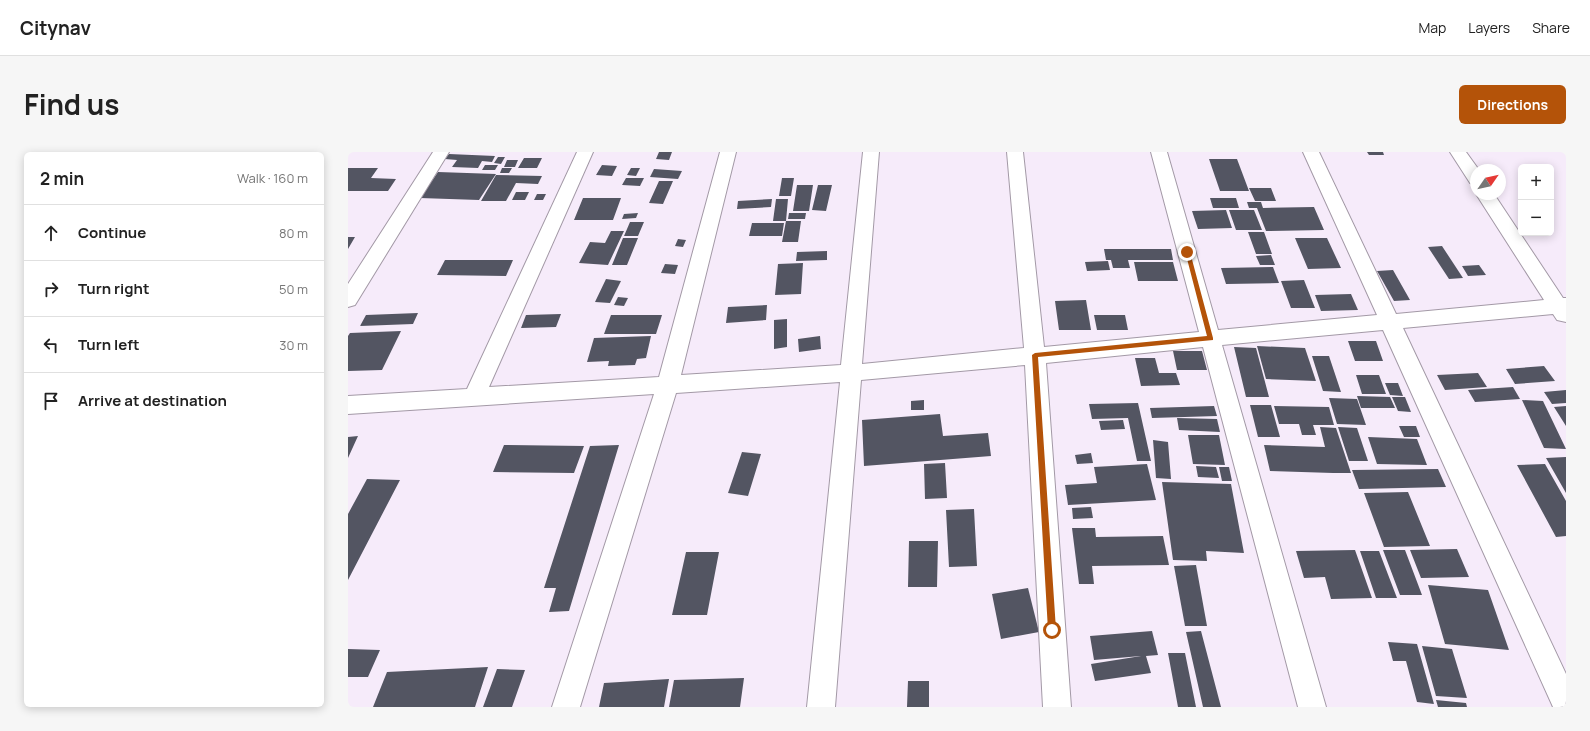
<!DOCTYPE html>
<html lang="en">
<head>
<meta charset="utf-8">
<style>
	:root { --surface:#fff; --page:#f6f6f6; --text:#222; --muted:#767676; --line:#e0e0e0; --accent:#b45309 }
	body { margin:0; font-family:Manrope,sans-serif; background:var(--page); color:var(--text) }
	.controls { position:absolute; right:12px; top:12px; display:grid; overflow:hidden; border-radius:6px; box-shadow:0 2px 10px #0003 }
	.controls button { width:36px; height:36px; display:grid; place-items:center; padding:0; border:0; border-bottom:1px solid var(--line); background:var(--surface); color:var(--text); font:20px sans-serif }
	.compass { position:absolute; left:1122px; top:12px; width:36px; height:36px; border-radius:50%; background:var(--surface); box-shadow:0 2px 10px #0003; rotate:56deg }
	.stop { position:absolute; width:12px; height:12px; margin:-9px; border:3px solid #b45309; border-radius:50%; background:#fff }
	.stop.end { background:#b45309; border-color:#fff; box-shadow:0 1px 4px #0008 }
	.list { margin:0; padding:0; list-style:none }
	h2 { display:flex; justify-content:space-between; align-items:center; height:52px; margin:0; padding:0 16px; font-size:17px }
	h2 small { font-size:13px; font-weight:400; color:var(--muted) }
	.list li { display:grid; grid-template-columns:26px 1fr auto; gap:12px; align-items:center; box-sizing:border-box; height:56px; padding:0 16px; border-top:1px solid var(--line) }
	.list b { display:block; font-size:15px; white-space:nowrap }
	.list em { font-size:13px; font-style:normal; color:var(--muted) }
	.icon { flex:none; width:22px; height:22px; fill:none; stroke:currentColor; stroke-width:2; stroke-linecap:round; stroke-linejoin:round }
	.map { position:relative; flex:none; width:1218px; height:555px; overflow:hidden; border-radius:6px }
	header { display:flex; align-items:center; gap:24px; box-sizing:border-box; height:56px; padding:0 20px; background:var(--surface); border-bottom:1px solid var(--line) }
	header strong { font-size:19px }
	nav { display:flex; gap:22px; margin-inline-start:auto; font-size:14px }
	.intro { display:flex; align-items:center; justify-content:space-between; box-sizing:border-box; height:96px; padding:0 24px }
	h1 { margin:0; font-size:28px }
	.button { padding:10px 18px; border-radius:6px; background:var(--accent); color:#fff; font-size:14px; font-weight:700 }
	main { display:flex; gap:24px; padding:0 24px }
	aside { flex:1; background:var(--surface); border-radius:6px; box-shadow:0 2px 10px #0003 }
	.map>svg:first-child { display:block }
	.building { fill:#535562 }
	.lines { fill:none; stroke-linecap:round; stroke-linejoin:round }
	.street-casing { stroke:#a399a6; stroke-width:2 }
	.street { fill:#fff; fill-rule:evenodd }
	.route { fill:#b45309 }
</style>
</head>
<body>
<header>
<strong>Citynav</strong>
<nav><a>Map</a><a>Layers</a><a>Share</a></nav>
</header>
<div class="intro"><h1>Find us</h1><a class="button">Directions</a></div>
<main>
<aside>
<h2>2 min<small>Walk · 160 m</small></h2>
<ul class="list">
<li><svg class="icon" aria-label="ahead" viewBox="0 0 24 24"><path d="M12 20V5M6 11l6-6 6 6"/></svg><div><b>Continue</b></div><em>80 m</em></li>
<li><svg class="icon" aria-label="right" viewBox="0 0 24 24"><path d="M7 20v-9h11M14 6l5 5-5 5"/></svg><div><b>Turn right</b></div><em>50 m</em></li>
<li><svg class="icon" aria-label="left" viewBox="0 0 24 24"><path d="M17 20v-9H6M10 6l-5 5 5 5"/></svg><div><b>Turn left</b></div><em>30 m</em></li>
<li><svg class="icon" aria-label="arrive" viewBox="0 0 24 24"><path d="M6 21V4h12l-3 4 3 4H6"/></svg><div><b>Arrive at destination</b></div></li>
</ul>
</aside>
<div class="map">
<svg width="1218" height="555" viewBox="0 0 1218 555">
	<rect width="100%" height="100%" fill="#f6ebfa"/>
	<path class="building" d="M311,0H324L321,8L308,7Z
		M1019,0H1035L1036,3H1021Z
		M101,2L147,4L144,10L134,9L130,16L104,15L109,8L97,7Z
		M150,5H157L153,12L146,11Z
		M176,6H194L189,16H170Z
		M861,7H889L901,39H872Z
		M159,8H170L167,15H156Z
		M137,13H150L147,18H134Z
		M254,13L269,14L264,24L248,23Z
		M0,16H30L23,26L48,27L40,39H0Z
		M154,16H164L161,21H152Z
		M283,16H292L288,24L279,23Z
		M306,17L334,19L330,27L302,25Z
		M90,20L148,22L131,48L72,46Z
		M148,23L194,24L190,32L168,31L158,49H133Z
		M278,26H296L292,34L274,33Z
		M434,26H446L443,44H431Z
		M311,29H325L315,52L301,51Z
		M449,33H465L461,59H445Z
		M470,33H484L478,59L464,58Z
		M901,36H923L928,49H907Z
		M168,40H181L177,48H164Z
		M189,42H198L195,48H186Z
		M235,46H273L265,68H226Z
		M862,46H888L891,56H865Z
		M424,47L423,55L389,57L390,49Z
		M428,47H440L438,69H425Z
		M899,50H913L915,56L966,55L976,78L918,79L909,56H901Z
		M878,58L884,76L850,77L844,59Z
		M881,58H906L914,78H888Z
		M290,61L288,66L274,67L276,62Z
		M441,61H458L457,67H440Z
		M438,69H453L450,90H434Z
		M282,70H296L290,84H276Z
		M404,71H436L434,84H401Z
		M263,79H276L260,113L231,111L242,90L257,91Z
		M900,80H916L924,102H908Z
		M0,85H7L0,97Z
		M275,86H290L279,113H264Z
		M947,86H979L993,116L960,117Z
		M330,87L338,88L335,95L327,94Z
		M1094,94L1115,126L1101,127L1080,95Z
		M756,97H823L825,108H780L782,116H765L763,108H767H758Z
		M479,99V108L448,109L449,100Z
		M923,103L927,113H912L908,104Z
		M97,108H165L158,124L89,123Z
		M760,109L762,118L739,119L737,110Z
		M786,110H825L830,129H790Z
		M455,111L453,142L427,143L430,112Z
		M317,112L330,113L327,122L313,121Z
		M1131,113L1138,123L1120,124L1114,114Z
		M925,115L931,131L878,132L873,116Z
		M1045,118L1062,148L1046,149L1029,119Z
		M258,127L273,129L262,151L247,150Z
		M956,128L967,156H943L933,129Z
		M1003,142L1010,158L973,159L967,143Z
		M270,145L280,146L276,154L266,153Z
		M738,148L743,178H711L707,149Z
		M419,153L418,168L378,171L380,155Z
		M70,161L65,172L12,174L18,163Z
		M213,162L208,175L173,176L178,163Z
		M263,163H314L308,182H256Z
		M746,163H777L780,178H749Z
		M439,167V195L426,197V168Z
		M53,179L34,218L0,219V184L2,181Z
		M303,184L298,206L289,207L287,213L260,214L261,209L239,210L246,186Z
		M472,184L473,197L451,200L450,187Z
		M1000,189H1028L1035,209H1007Z
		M909,194L957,196L968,229L918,227Z
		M886,195L908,196L921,245H898Z
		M825,199H854L859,218H829Z
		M964,204H981L993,240L975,239Z
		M787,206H807L811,221H828L832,233L793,234Z
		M1196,214L1207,229L1167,232L1158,217Z
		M1130,221L1139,235L1097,238L1089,223Z
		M1008,223H1031L1038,242H1014Z
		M1037,231H1050L1055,244L1042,243Z
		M1165,235L1172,247L1127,250L1120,238Z
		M1218,238V251L1204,252L1196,240Z
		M1009,244L1042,245L1047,256H1013Z
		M1044,245H1057L1063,260L1050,259Z
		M981,246L1009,247L1018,273L989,272Z
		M576,248V258H563V249Z
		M1174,248L1195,249L1218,297L1196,296Z
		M790,251L803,309H789L780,266L744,267L741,252Z
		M902,253H923L932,285H910Z
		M866,254L869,264L804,266L802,256Z
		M926,254L981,255L986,273H965L968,283H954L951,272H931Z
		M1218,254V274L1206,255Z
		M592,262L595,284L640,281L643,304L516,314L514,268Z
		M829,266L869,267L872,280L831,278Z
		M775,268L777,277L753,278L751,269Z
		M1051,274H1068L1072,285H1056Z
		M972,275L988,276L1003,321H985L981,306L985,321L922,319L916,293L977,295Z
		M990,275L1009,276L1020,309H1001Z
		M840,283H871L877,313L845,312Z
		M10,284L0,306V285Z
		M1020,285L1069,287L1079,313L1029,312Z
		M805,288L820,290L823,327L808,326Z
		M156,293L236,294L226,321L145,320Z
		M271,293L221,459L201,460L208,436H196L242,294Z
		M394,300L413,302L400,344L380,341Z
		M743,301L745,311L729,312L727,303Z
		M1218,305V341L1198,306Z
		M597,311L599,346L577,347L576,312Z
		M799,312L808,348L720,353L717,333L749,331L746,315Z
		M1197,312L1218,349V384L1208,385L1169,313Z
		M848,314L868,315L871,326L850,325Z
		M871,315H881L884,329H874Z
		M1090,317L1098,335L1011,337L1004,318Z
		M19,327L52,328L0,428V362Z
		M814,330L883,332L896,401L858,399L859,409L825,408Z
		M1060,340L1082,394L1036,395L1016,341Z
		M743,355L745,366L725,367L724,356Z
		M626,357L629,414L601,415L598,358Z
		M724,376H747L748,385L815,384L821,413L744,414L746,432H731Z
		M561,389H590L589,435H560Z
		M1109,397L1121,425L1073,426L1062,398Z
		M1007,398L1024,446L983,447L977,425L956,426L948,399Z
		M1035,398H1057L1074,443H1052Z
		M1012,399H1031L1049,446H1028Z
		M338,400H371L359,463H324Z
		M848,413L859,474H837L826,414Z
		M1080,433L1140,438L1161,498L1097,492Z
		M680,436L691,480L653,487L644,442Z
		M804,479L810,503L798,504L803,521L747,529L743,512L793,504L746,508L742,484Z
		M853,479L873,555H855L838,480Z
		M1040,490L1069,492L1086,552L1069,550L1058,509H1045Z
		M1074,494L1104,497L1119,546L1088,544Z
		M0,497L32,498L20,525H0Z
		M820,501H837L848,555H830Z
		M140,515L127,555H25L39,520Z
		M149,517L177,518L164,555H135Z
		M396,526L392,555H321L326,528Z
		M321,527L316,555H251L256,531Z
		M560,529H581V555H559Z
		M1088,548L1118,551L1119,555H1090Z"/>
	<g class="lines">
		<g class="street-casing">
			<path id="street" d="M85,0H101L7,153L0,155V132Z
				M229,0H245L141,235L311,225L372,0H388L333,223L493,213L515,0H531L514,212L676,196L659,0H675L696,195L851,180L803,0H819L870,178L1029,163L955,0H971L1048,162L1196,148L1128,42H1146L1215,146H1218V170L1209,168L1205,162L1055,176L1218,522V555H1205L1035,178L874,193L978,555H950L855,195L698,211L723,555H695L677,213L513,228L487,555H459L492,230L328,241L232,555H204L306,242L0,262V244L119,237Z
				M1102,0H1118L1131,18H1128V33L1122,31Z"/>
		</g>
		<use href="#street" class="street"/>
	</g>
	<path class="route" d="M837,99L842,100L865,186V188L690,205L708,478L704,482L700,478L684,203L687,201L859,184Z"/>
</svg>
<div class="controls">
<button>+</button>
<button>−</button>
</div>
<svg class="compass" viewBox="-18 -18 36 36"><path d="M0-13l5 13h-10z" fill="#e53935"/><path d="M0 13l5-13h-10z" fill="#767676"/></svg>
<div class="stop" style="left:704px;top:478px"></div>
<div class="stop end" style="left:839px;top:100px"></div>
</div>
</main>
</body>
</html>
